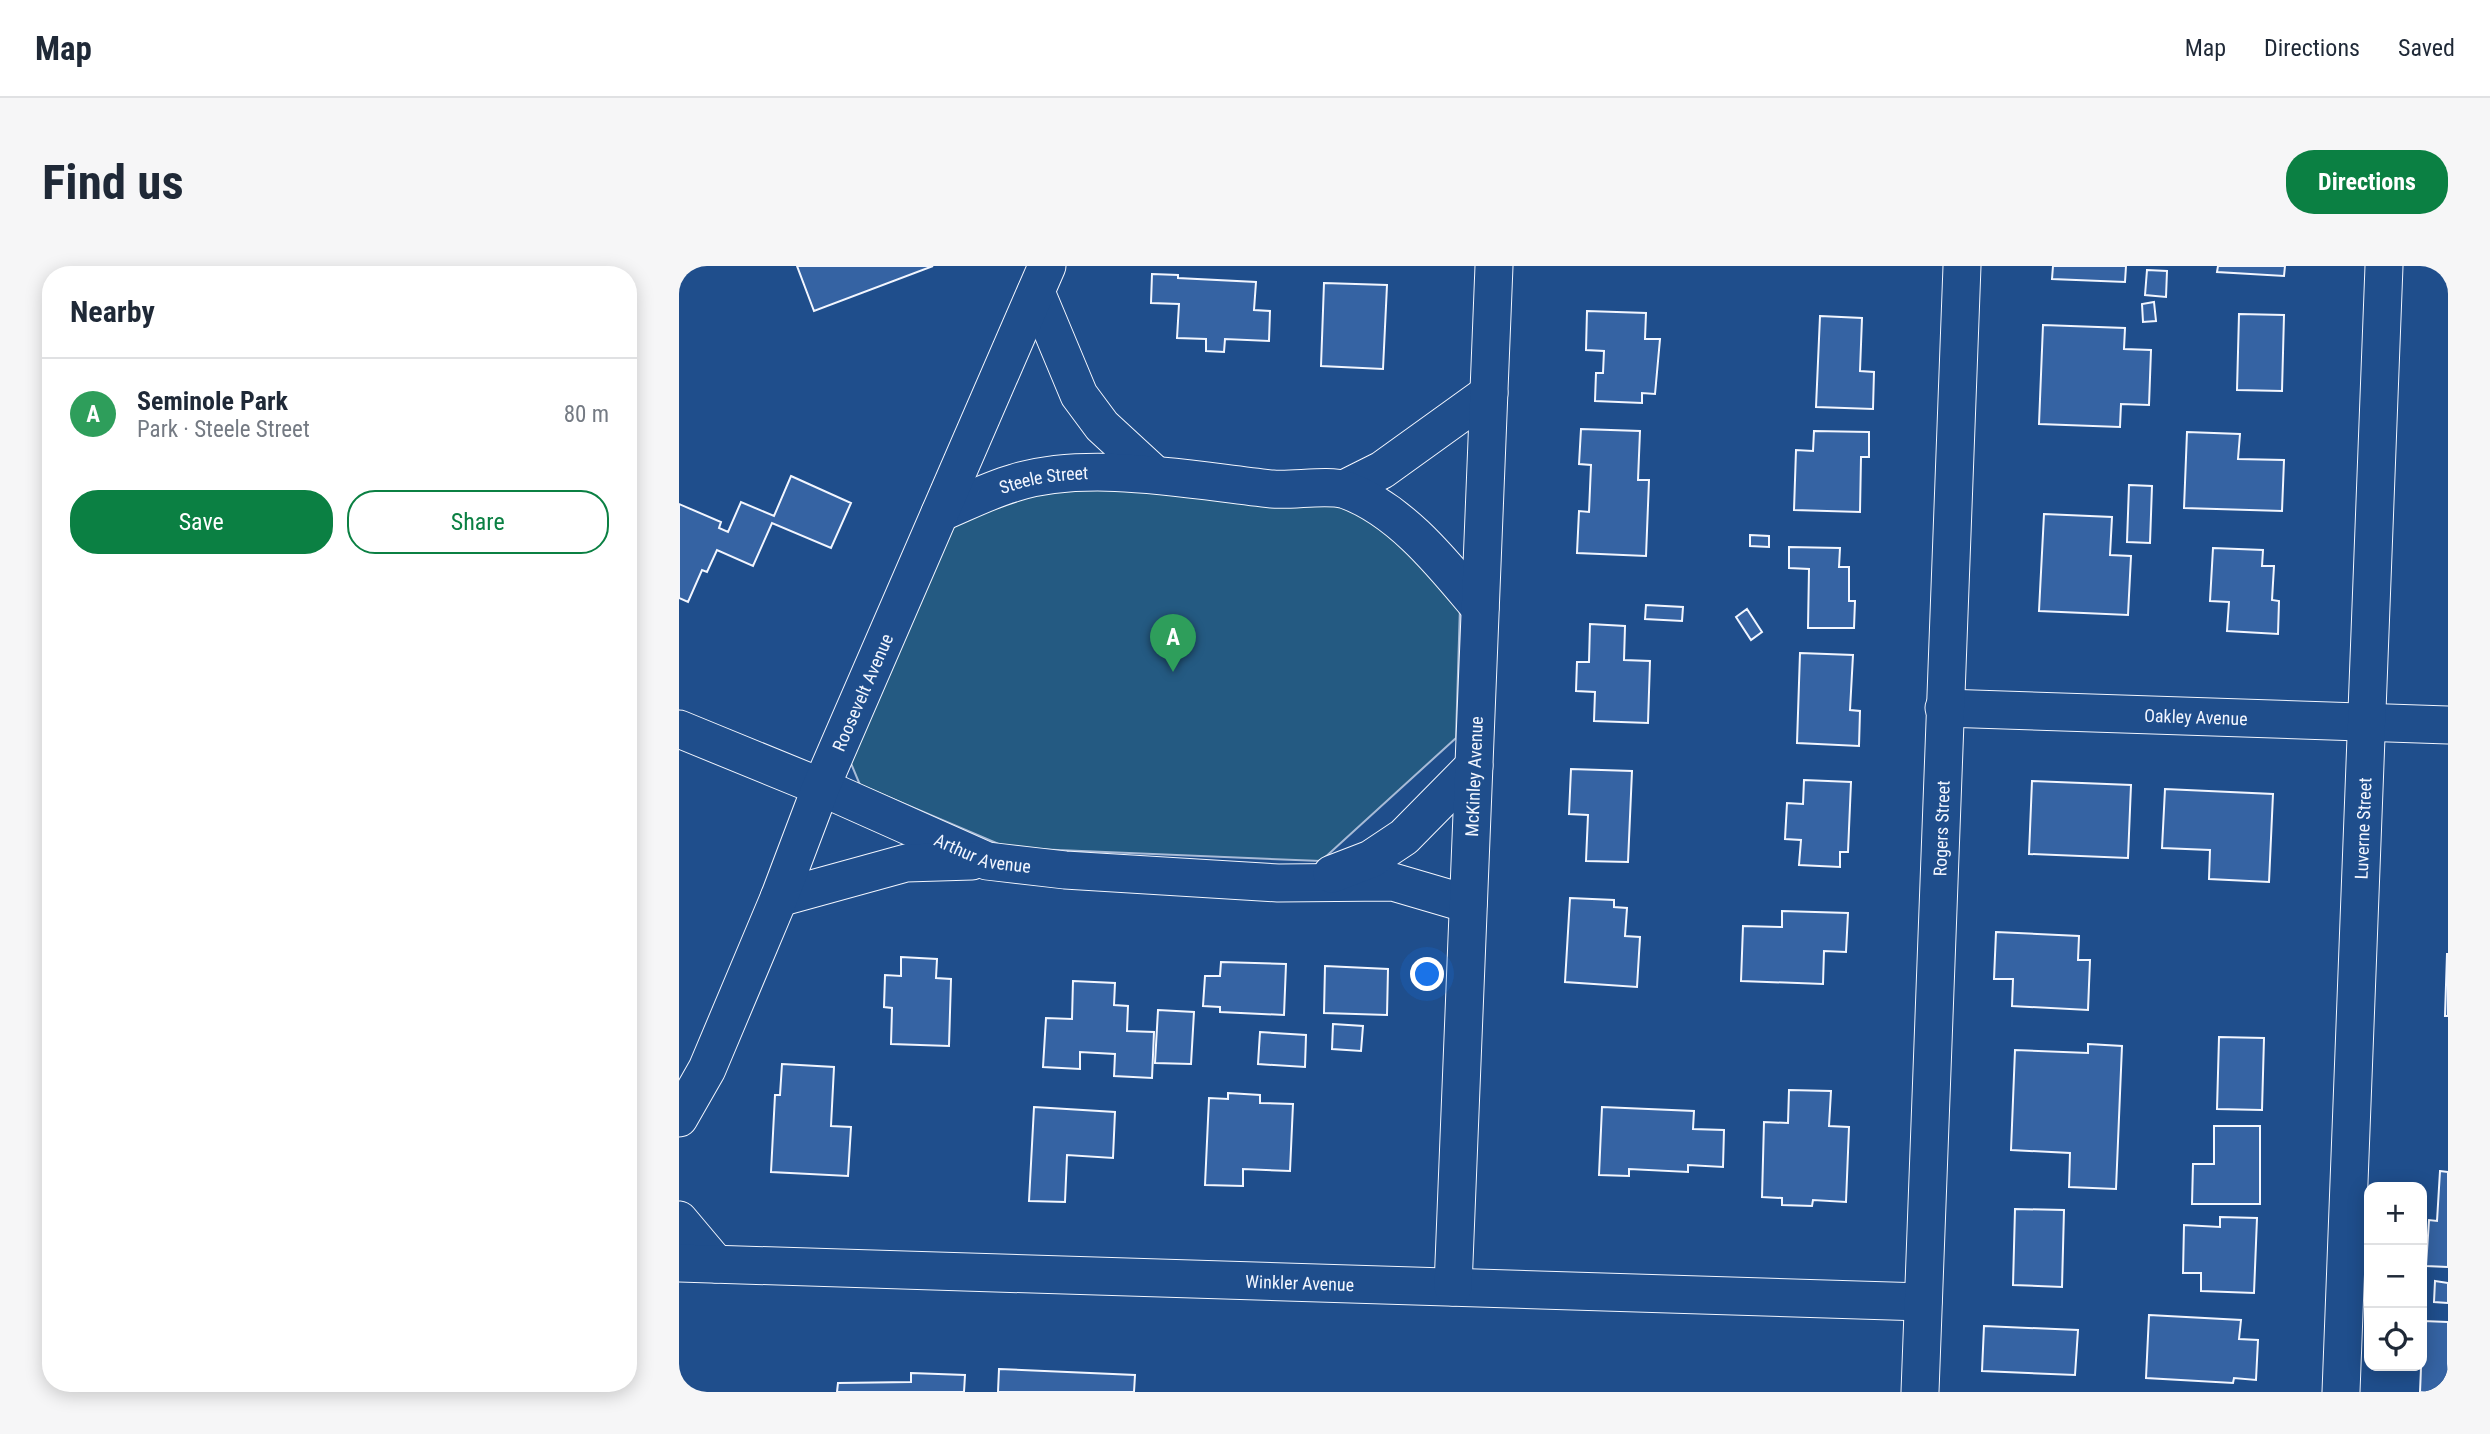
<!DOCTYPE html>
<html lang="en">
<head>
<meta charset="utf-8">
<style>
	:root { --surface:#fff; --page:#f6f6f7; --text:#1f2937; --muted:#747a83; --line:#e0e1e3; --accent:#0b8043 }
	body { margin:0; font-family:"Roboto Condensed",sans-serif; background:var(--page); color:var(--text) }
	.controls { position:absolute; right:21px; bottom:21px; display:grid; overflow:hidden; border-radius:14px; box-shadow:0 4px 18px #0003 }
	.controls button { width:63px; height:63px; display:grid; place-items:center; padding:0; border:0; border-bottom:2px solid var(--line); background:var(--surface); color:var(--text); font:35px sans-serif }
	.you { position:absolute; left:749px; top:709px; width:24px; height:24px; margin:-18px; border:5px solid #fff; border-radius:50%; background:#1a73e8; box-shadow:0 0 0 10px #1a73e833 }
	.badge { display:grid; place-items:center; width:46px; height:46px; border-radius:50%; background:var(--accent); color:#fff; font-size:23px; font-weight:700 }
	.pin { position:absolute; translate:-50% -58px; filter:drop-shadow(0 2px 4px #0008) }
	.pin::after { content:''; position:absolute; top:37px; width:24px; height:21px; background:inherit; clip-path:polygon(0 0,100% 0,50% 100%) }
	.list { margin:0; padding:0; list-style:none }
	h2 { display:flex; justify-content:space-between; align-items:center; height:91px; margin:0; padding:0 28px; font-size:30px }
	h2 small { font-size:23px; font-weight:400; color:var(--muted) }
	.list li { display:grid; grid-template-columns:46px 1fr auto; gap:21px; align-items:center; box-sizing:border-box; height:112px; padding:0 28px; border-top:2px solid var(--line) }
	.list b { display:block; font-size:26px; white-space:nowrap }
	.list p { margin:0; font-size:23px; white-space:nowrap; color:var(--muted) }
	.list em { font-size:23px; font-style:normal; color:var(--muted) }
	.actions { display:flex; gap:14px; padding:21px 28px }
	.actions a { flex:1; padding:16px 0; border:2px solid var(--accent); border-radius:28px; text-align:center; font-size:24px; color:var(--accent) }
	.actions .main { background:var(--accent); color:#fff }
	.icon { flex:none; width:38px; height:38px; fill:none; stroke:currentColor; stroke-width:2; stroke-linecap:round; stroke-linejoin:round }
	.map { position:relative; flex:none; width:1769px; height:1126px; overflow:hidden; border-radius:28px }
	header { display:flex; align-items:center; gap:42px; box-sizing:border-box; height:98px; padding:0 35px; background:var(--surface); border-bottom:2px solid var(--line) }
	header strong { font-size:33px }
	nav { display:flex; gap:38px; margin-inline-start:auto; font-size:24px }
	.intro { display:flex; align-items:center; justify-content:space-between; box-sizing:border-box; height:168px; padding:0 42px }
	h1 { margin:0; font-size:49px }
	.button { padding:18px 32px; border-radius:28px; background:var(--accent); color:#fff; font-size:24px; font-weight:700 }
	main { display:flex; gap:42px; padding:0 42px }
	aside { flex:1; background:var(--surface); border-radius:28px; box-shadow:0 4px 18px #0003 }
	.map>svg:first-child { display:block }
	.green { fill:#245a82; stroke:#a8bbd7; stroke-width:2 }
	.building { fill:#3563a3; stroke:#f2f6ff; stroke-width:2 }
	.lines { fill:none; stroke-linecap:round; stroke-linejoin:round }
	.minor-casing { stroke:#f2f6ff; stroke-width:39 }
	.minor { stroke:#1f4e8c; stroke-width:37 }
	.labels { text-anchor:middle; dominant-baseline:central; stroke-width:5; stroke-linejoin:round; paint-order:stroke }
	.street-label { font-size:18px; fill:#f2f6ff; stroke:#1f4e8c }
</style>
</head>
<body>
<header>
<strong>Map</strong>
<nav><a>Map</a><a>Directions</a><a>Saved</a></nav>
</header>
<div class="intro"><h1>Find us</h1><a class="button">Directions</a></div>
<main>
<aside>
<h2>Nearby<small></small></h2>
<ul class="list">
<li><span class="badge" style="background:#2e9e5b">A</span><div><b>Seminole Park</b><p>Park · Steele Street</p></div><em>80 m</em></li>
</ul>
<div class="actions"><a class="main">Save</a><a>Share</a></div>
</aside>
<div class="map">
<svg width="1769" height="1126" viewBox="0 0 1769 1126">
	<rect width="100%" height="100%" fill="#1f4e8c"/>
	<path class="green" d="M356,219L658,234L731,278L781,340L777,472L642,595L329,582L181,519L171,495L269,267L283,250Z"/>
	<path class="building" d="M118,0H254L135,45Z
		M1374,0H1447L1446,16L1373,13Z
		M1539,0H1606L1605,10L1538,6Z
		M1468,4L1488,5L1487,31L1466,29Z
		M473,8L499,9V12L577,16L575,44L591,45L590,75L546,73L545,86L527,85V73L498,72L500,38L472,37Z
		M645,17L708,19L704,103L642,100Z
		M1475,36L1477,55L1464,56L1463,38Z
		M908,45L967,47L966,73H981L976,128L963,127V137L916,135L917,107H924L925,85L907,84Z
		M1560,48L1605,49L1603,125L1558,124Z
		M1141,50L1183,52L1181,105L1195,106L1194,143L1137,141Z
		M1364,59L1446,62L1445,83L1472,84L1470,139L1442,138L1441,161L1360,158Z
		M902,163L961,165L959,214H970L967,290L898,287L900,245L910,246L912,199L900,198Z
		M1135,165L1190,166V191H1182L1181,246L1115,244L1117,184L1134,185Z
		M1508,166L1561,168L1559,193L1605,194L1603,245L1505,242Z
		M112,210L172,237L152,282L93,257L74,300L38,284L28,306L23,304L9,336L0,332V238L42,256L40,262L49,266L62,236L95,250Z
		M1450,219L1473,220L1471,277L1448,276Z
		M1365,248L1433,251L1431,289L1452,290L1449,349L1360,345Z
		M1071,269L1090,270V281L1071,280Z
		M1110,281L1161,282L1160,301H1170V335H1176L1175,362H1129L1130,303L1110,302Z
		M1534,282L1584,284L1583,300H1595L1593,334L1600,335L1599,368L1548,365L1550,336L1531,335Z
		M967,339L1004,341L1003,355L966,353Z
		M1068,343L1083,366L1072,374L1057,351Z
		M911,358L946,360L945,394L971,395L969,457L915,455L916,426L897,425L898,396H910Z
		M1121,387L1174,389L1171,444L1181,445L1180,480L1118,477Z
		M892,503L953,505L949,596L907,595L909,549L890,548Z
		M1125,514L1172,516L1169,586H1161V601L1120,599L1122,574L1106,573L1108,537L1124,538Z
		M1353,515L1452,519L1449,592L1350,588Z
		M1486,523L1594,528L1590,616L1530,613L1531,584L1483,582Z
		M891,632L935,634V641L948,642L946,670L961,671L958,721L886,716Z
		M1103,645L1169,647L1167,686L1145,685L1144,718L1062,715L1064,660L1103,661Z
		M1317,666L1400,670L1399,694H1411L1409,744L1333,740L1334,713H1315Z
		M1768,688H1769V750H1766Z
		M222,691L258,693L257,712L272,713L270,780L212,778L213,742L205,741L206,709L222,710Z
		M542,696L607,698L605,749L541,746V741L524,740L526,710H541Z
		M646,700L709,703L708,749L645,747Z
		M394,715L436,717L435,739L449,740L448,765L475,766L473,812L435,810L436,788L401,786V803L364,801L367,752L393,753Z
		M479,744L515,746L512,798L476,797Z
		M654,758L684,760L682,785L653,783Z
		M581,766L627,769L626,801L579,798Z
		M1540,771L1585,772L1583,844L1538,843Z
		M1409,778L1443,780L1437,923L1390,921L1391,887L1332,884L1336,784L1409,787Z
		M103,798L155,801L152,860L172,861L169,910L92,906L96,829H101Z
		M1110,824L1152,825L1150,860L1170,861L1167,936L1134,934L1133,940L1103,939V932L1083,931L1085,856L1109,857Z
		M549,827L581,829V837L614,838L611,905L564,903V920L526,919L530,832L549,833Z
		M355,841L436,846L434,892L388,889L386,936L350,935Z
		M923,841L1015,845L1014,863L1045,864L1044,901L1009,899V906L950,903V910L920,909Z
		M1535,860H1581V938H1513L1514,898H1535Z
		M1761,905L1769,906V1001L1747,1000L1750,954L1758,955Z
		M1336,943L1385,944L1383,1021L1334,1019Z
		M1541,951L1578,952L1575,1027L1522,1025V1007H1504L1505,959L1541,961Z
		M1756,1015L1769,1017V1037L1755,1036Z
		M1470,1049L1562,1054L1560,1073L1579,1074L1577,1114L1555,1112L1554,1117L1467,1112Z
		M1744,1055L1769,1056V1126H1741Z
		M1305,1060L1399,1064L1396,1109L1303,1105Z
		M320,1103L456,1109L455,1126H319Z
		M232,1107L286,1109L285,1126H158L159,1117L232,1116Z"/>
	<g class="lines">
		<g class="minor-casing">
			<g id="minor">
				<path d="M357,26L400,129L423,160L474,207"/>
				<path d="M665,223L703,204L810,127"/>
				<path id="s1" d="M261,247C285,237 310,224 335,217C410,193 516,215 593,223C614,225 649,218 667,224C722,244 765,299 801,342"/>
				<path id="s2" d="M1265,442L1769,459"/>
				<path id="s3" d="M0,463L142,521L308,595L386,604L599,617L714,616L789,638"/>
				<path d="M653,608L692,593L725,571L795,500"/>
				<path d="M100,632L227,597L293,595"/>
				<path id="s4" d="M0,852L28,803L100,632L142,521L368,0"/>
				<path d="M0,954L37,998"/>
				<path id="s5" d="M0,997L1244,1036"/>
				<path id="s6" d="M774,1021L815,0"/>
				<path id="s7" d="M1241,1126L1283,0"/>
				<path id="s8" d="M1662,1126L1705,0"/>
			</g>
		</g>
		<use href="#minor" class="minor"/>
	</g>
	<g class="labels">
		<g class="street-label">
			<text stroke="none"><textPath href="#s1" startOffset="110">Steele Street</textPath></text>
			<text stroke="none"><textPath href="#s4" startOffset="464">Roosevelt Avenue</textPath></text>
			<text stroke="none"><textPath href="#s2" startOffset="252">Oakley Avenue</textPath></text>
			<text stroke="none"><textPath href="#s6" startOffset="511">McKinley Avenue</textPath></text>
			<text stroke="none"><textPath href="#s7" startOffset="564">Rogers Street</textPath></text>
			<text stroke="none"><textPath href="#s8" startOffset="564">Luverne Street</textPath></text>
			<text stroke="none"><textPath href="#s3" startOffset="329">Arthur Avenue</textPath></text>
			<text stroke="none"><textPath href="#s5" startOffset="621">Winkler Avenue</textPath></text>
		</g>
	</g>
</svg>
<div class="controls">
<button>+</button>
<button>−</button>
<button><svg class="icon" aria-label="locate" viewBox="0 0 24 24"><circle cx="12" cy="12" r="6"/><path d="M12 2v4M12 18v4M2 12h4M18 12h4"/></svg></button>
</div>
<div class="you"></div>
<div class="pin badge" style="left:494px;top:406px;background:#2e9e5b">A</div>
</div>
</main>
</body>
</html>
